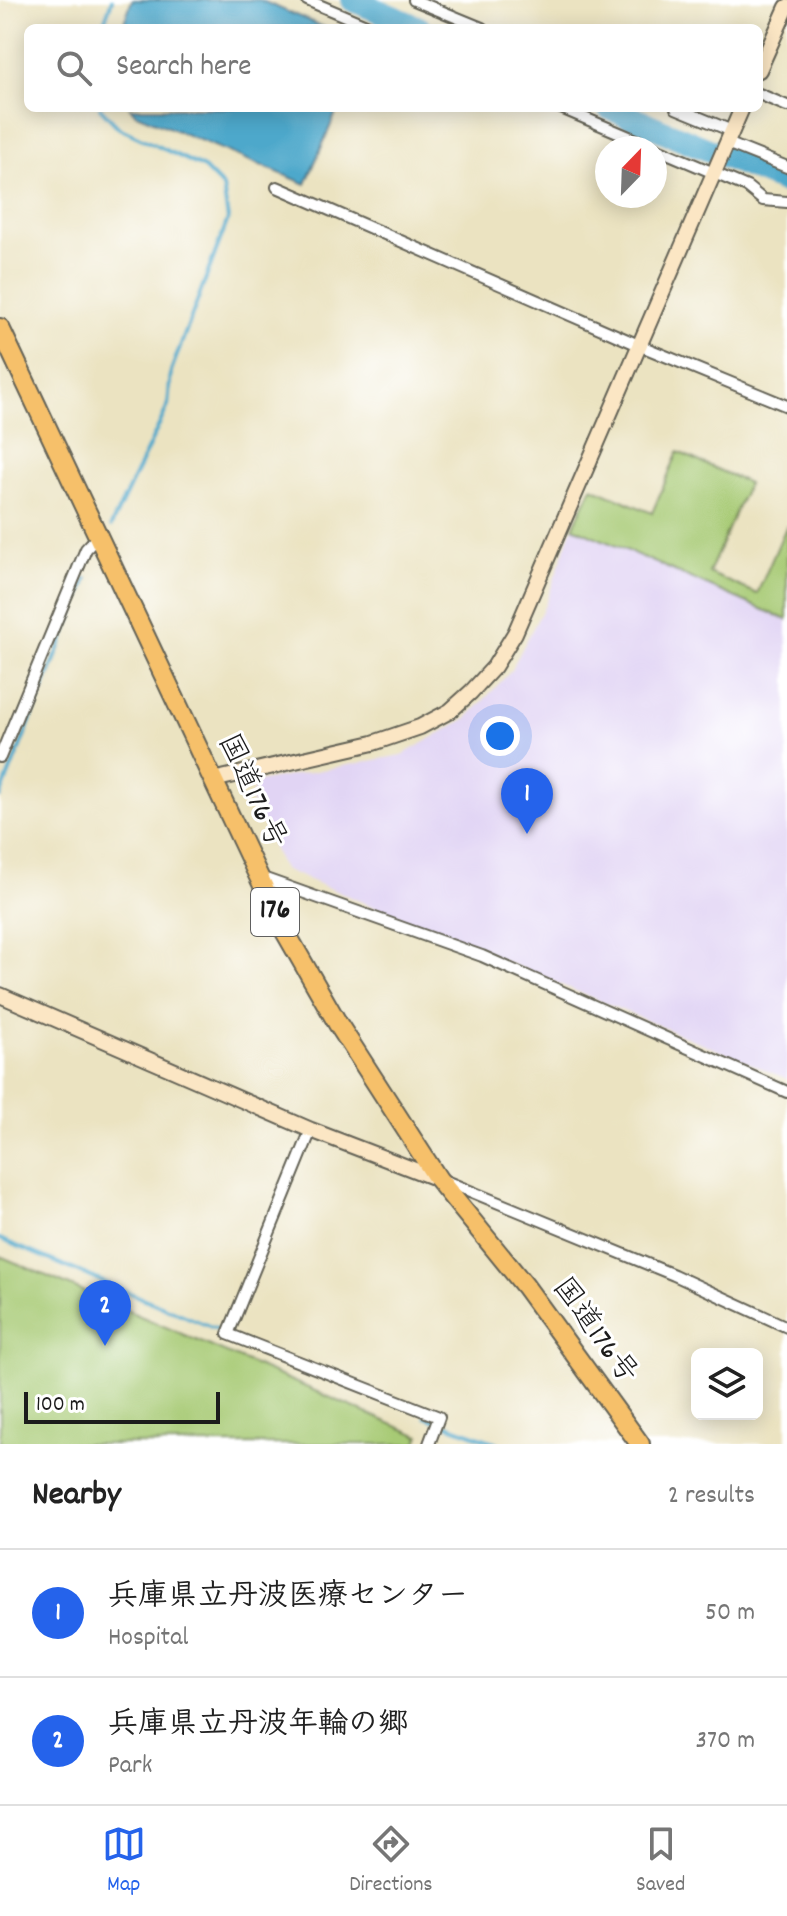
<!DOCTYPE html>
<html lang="en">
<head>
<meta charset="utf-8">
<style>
	:root { --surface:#fff; --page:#f6f6f6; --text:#222; --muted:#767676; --line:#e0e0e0; --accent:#2563eb }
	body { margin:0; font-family:Dekko,"Klee One",sans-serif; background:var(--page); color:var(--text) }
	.controls { position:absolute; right:24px; bottom:24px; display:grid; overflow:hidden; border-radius:12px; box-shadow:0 4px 20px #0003 }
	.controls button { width:72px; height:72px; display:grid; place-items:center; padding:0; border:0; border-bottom:2px solid var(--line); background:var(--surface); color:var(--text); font:40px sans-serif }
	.compass { position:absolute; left:595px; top:136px; width:72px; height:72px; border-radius:50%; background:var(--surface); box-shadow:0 4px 20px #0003; rotate:23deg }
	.scale { position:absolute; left:24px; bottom:20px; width:196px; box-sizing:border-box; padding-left:8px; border:4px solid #1c1c1c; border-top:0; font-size:22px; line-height:28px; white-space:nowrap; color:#1c1c1c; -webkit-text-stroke:6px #fff; paint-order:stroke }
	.you { position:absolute; left:500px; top:736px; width:28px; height:28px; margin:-20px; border:6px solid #fff; border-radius:50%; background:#1a73e8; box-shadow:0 0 0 12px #1a73e833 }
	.badge { display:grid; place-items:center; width:52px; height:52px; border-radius:50%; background:var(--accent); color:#fff; font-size:26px; font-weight:700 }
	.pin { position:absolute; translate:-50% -66px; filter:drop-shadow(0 2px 4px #0008) }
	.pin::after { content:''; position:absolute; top:42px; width:28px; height:24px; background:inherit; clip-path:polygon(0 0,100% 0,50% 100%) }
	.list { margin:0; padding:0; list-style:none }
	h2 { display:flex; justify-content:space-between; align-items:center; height:104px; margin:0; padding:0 32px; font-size:34px }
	h2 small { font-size:26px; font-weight:400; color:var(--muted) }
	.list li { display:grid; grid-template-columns:52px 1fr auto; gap:24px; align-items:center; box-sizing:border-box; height:128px; padding:0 32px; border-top:2px solid var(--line) }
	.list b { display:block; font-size:30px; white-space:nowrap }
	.list p { margin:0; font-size:26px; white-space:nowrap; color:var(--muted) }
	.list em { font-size:26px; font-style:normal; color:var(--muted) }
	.icon { flex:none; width:44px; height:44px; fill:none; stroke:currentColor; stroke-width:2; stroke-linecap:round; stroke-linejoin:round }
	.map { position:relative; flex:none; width:787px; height:1444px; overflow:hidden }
	.search { position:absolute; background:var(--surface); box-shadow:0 4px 20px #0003; left:24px; right:24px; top:24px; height:88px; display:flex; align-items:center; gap:20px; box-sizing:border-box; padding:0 28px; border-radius:12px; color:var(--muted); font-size:30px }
	.sheet { height:360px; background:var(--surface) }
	nav { display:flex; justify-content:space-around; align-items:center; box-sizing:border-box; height:112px; border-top:2px solid var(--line); background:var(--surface); font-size:22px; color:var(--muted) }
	nav a { display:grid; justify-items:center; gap:4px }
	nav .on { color:var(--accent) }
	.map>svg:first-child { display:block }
	.built { fill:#e1d4f4 }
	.green { fill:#a7ca74; stroke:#627348; stroke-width:2 }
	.water { fill:#4da8cb; stroke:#346274; stroke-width:2 }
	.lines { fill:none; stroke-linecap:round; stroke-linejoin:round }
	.stream { stroke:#4da8cb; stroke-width:4 }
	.river { stroke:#4da8cb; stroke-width:24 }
	.street-casing { stroke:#646256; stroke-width:14 }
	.secondary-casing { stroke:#646256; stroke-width:18 }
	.highway-casing { stroke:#646256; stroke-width:22 }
	.street { stroke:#fff; stroke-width:10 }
	.secondary { stroke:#fbe6c4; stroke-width:14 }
	.highway { stroke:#f6c06b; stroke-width:18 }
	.labels { text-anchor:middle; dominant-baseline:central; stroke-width:6; stroke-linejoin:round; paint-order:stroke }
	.shield { fill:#fff; stroke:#606060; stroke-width:2 }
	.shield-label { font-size:28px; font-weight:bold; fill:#1c1c1c }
	.street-label { font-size:30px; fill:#1c1c1c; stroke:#fff }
</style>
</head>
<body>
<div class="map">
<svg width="787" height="1444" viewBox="0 0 787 1444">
	<rect width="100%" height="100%" fill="#fff"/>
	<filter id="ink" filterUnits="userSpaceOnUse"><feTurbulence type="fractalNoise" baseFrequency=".0125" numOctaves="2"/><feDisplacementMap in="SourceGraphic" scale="16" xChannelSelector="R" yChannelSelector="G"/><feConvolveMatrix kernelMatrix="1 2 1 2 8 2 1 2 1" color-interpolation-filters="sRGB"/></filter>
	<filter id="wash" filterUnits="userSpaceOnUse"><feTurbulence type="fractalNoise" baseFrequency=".006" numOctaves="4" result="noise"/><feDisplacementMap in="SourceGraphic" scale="32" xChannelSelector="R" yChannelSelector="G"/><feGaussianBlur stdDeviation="1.8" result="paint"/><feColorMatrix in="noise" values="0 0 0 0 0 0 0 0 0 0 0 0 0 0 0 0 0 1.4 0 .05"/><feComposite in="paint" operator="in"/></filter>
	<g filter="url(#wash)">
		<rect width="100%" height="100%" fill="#ebe3c1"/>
		<path class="built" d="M573,527L787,620V1079L283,869L250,798L257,782L402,755L467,718L510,672L545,605Z"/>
		<path class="green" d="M678,452L748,483L709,573L757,594L787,525V620L573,527L592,487L652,513Z
			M0,1256L420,1436L416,1444H0Z"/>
		<path class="water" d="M132,0H260L326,28H122Z
			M130,108H338L306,184L136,114Z"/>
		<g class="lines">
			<path class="stream" d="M102,28L112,0
				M100,108L119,128L204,168L223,187L228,219L171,371L168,406L111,526
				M0,797L87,579
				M0,1239L226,1333
				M426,1417L499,1444"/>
			<path class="river" d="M353,0L419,28
				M609,108L787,183"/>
		</g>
	</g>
	<g filter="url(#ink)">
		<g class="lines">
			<g class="street-casing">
				<path id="street" d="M307,0L373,28
					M414,0L482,28
					M759,94L787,106
					M561,108L747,187L763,200L787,202
					M676,108L732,131
					M727,143L787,167
					M277,187L641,346L787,406
					M0,757L86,549L99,535
					M260,877L482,956L787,1092
					M311,1130L228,1334L439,1417L429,1444
					M443,1180L674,1275L787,1327"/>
			</g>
			<g class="secondary-casing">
				<path id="secondary" d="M759,70L787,7
					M213,780L373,743L420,727L450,711L471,692L494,667L515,633L742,108
					M0,995L311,1130L438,1179"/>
			</g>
			<g class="highway-casing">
				<path id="highway" d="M0,328L283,928L338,1024L438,1179L525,1286L640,1444"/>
			</g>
			<use href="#street" class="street"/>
			<use href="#secondary" class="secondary"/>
			<use href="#highway" class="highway"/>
		</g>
	</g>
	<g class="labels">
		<rect class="shield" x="251" y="888" width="48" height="48" rx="6"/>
		<g class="shield-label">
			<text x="275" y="912">176</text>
		</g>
		<g class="street-label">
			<text transform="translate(250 792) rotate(65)">国道176号</text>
			<text transform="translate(593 1332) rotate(54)">国道176号</text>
		</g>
	</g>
</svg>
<div class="controls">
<button><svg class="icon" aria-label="layers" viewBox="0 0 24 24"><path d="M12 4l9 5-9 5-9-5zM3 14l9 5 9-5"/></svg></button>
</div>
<svg class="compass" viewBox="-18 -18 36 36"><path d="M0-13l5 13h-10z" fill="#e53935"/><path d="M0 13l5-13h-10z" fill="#767676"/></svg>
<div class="scale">100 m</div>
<div class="you"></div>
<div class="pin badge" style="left:527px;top:834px">1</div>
<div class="pin badge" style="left:105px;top:1346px">2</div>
<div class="search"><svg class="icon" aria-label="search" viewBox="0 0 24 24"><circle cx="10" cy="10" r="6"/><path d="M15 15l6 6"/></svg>Search here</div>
</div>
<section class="sheet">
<h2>Nearby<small>2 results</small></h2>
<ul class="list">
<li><span class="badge">1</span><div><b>兵庫県立丹波医療センター</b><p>Hospital</p></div><em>50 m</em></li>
<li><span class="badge">2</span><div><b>兵庫県立丹波年輪の郷</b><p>Park</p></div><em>370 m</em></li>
</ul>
</section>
<nav>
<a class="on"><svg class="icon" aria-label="map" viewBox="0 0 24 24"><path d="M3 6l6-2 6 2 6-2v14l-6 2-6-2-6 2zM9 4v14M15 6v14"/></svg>Map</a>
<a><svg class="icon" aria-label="directions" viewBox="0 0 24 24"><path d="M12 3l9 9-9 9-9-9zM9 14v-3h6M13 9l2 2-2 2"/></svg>Directions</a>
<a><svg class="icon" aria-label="saved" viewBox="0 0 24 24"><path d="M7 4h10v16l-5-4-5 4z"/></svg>Saved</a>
</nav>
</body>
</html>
